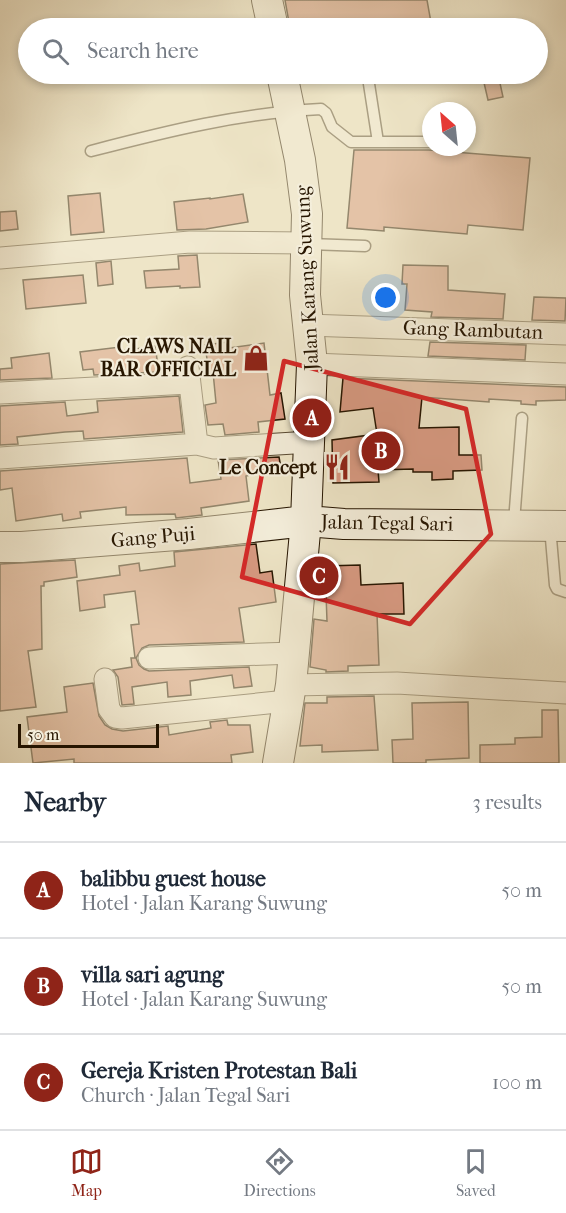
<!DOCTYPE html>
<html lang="en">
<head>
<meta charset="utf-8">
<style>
	:root { --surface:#fff; --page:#f6f6f7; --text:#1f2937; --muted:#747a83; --line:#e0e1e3; --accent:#8f2418 }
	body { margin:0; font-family:"IM FELL French Canon",serif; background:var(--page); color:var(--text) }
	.compass { position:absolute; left:422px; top:102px; width:54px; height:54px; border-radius:50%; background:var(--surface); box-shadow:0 3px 9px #0003; rotate:333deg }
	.scale { position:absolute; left:18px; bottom:15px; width:141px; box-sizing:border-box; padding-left:6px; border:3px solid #261500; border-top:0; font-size:16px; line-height:21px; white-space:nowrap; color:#261500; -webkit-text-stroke:4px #f4eedb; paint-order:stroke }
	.you { position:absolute; left:386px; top:298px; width:21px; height:21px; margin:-15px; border:4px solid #fff; border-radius:50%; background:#1a73e8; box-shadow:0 0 0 9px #1a73e833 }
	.badge { display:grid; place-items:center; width:39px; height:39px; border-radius:50%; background:var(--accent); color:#fff; font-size:20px; font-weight:700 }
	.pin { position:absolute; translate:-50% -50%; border:3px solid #fff; box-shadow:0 2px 6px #0006 }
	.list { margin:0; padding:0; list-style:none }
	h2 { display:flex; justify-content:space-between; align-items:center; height:78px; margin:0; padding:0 24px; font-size:26px }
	h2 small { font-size:20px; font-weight:400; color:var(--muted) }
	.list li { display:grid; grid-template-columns:39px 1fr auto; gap:18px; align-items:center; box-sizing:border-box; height:96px; padding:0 24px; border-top:2px solid var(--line) }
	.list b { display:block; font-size:22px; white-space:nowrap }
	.list p { margin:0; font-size:20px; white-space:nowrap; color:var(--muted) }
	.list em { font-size:20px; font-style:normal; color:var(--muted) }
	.icon { flex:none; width:33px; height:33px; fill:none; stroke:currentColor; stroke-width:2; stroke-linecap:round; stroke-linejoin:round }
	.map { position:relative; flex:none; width:566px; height:763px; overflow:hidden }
	.search { position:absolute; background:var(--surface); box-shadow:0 3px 9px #0003; left:18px; right:18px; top:18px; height:66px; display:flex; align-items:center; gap:15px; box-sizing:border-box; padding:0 21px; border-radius:33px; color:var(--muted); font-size:22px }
	.sheet { height:366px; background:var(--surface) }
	nav { display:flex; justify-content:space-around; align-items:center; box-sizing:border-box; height:84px; border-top:2px solid var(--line); background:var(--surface); font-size:16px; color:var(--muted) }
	nav a { display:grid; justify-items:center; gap:3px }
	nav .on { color:var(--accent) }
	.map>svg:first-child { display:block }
	.building { fill:#d89a82; stroke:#261500; stroke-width:1.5 }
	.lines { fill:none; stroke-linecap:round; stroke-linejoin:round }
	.lane-casing { stroke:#584932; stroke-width:13 }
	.street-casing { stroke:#584932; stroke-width:23 }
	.secondary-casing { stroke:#261500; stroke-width:32 }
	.lane { stroke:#f4eedb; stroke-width:10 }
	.street { stroke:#f4eedb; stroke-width:21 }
	.secondary { stroke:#f4eedb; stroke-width:30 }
	.marked { fill:none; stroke:#d62828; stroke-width:4.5; stroke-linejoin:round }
	.labels { text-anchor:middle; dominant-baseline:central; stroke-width:4.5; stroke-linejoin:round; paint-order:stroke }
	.street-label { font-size:20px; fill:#261500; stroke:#f4eedb }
	.poi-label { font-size:20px; font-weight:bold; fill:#261500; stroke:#f4eedb; text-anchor:end }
</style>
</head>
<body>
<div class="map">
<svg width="566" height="763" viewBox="0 0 566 763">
	<rect width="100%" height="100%" fill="#eee5c7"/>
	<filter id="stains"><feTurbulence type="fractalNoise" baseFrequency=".00333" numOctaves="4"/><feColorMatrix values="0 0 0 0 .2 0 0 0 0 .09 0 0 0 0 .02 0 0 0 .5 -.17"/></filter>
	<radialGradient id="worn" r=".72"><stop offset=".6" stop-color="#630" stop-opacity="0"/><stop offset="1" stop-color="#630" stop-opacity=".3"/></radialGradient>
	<path class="building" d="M285,0H427L432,28H290Z
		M482,74H498L503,97L488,100Z
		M354,150H429L530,158L523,230L468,225L467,234L384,227V231L347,228Z
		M100,193L104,232L71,235L68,196Z
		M243,194L248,222L206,229L177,230L174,202L210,198V199Z
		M16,211L18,229L0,231V212Z
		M197,255L200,287L180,288V286L146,288L144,271L179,269L178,256Z
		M111,261L113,284L98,286L96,263Z
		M403,265L448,266V290L505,294L503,319L431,317L432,312L405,310L407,284H402Z
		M83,275L86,303L26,309L23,280Z
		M534,297L566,298L565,321L532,320Z
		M228,342L229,348L264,343L270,395L281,393L285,419L258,422L259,432L225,435L223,424L208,425L205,405L216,403L213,372L209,373L205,345Z
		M430,342L526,345L525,360L428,356Z
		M155,346L159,372L94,375L93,369L83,370L80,352L120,347L121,351Z
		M49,353L52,378L0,380V369L12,368L11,358Z
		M343,378L566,387V400L536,401V405L521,404V401L489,399V402L422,397L419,428L459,427V455H481L482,470L453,471V479L432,480V472H413V469L378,470L379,482L333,483L332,440L377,434L373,408L340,412Z
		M179,396L183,432L84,439L83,431L65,432L17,437L18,444L0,445V406L65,402L67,416L98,412L97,401Z
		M279,457L281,468L246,476L249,501L201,508L202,515L176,518L175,514L126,515V507L80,512L81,518L63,521L62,514L16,521L12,488L0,490V471L187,458L190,483L221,479L218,460Z
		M256,544L260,573L272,571L276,602L239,608L244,642L149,645L142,648L136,658L139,665L144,669L149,671L249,667L252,686L234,688L232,675L190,681L191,695L168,697L167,682L132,687L134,704L122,705L118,677L113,670L132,667L131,658H135L131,625L139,624L135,591L104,595L105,607L80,611L77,581L120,575L119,566L139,563L140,571L175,566L174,552Z
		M75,560L77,577L44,582V586H41L42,649L28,651L36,707L0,711V564Z
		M360,565L361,585L403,583L404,614H377L379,665L348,666V671L326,672V670L310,667L314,619L327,621L325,566Z
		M93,683L99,716L105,725L112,729L123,731L168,726L169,735L211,728L210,722L227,720L228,725H250L253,752L231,755L232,763H74V759L33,763L27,717L67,712L64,687Z
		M374,696L378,750L322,752V745L300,746L305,703H327V697Z
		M468,702L469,758L426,760V763H393L392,740L413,739L412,703Z
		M542,710H558L559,763H480V745L515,744V738L542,737Z"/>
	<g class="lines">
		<g class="lane-casing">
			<path id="lane" d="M369,84L378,142
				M91,151C168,131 240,113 321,109L326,113L332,127L351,142H431
				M309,244L365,246
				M514,522L522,418
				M550,527L555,585L557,589L566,592"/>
		</g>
		<g class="street-casing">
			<path id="street" d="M0,258L190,242L307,243
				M307,325L566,334
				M312,364L566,374
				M188,367L197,444L214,448L310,442
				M0,393L189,383
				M0,458L197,444
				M149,658L294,653
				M105,679L109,709L115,717L122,718L287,701
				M291,685L397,683L566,693"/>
		</g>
		<g class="secondary-casing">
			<path id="secondary" d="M267,0L273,28
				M0,547H22L189,534L306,521L312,364L305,295L307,214L300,160L282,74
				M278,763L291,685L306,521L344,524L566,526"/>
		</g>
		<use href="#lane" class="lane"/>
		<use href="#street" class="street"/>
		<use href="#secondary" class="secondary"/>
	</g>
	<path d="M0 0H566V763H0ZM284,361L466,409L491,534L410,624L242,577Z" fill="#eee5c7" fill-opacity=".55" fill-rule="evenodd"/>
	<path class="marked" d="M284,361L466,409L491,534L410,624L242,577Z"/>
	<defs>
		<g id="shop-bare" transform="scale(2.07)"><path d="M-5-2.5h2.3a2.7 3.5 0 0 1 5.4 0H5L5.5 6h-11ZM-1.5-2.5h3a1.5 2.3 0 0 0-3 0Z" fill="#8f2418" stroke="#f4eedb" stroke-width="2.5" paint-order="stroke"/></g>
		<g id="restaurant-bare" transform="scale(2.07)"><path d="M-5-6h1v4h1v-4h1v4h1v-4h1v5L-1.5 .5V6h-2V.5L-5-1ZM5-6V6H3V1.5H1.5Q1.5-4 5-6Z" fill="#8f2418" stroke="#f4eedb" stroke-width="2.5" paint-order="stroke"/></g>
	</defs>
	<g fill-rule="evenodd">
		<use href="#shop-bare" x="256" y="358"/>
		<use href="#restaurant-bare" x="337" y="467"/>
	</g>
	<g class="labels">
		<g class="street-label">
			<text transform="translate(307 278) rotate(-93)">Jalan Karang Suwung</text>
			<text transform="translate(473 330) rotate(2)">Gang Rambutan</text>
			<text transform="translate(387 523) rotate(1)">Jalan Tegal Sari</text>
			<text transform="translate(153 537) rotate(-5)">Gang Puji</text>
		</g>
		<g class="poi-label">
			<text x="236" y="346">CLAWS NAIL<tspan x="236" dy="23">BAR OFFICIAL</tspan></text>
			<text x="317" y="467">Le Concept</text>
		</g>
	</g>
	<rect width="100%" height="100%" filter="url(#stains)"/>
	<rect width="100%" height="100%" fill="url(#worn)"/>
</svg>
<svg class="compass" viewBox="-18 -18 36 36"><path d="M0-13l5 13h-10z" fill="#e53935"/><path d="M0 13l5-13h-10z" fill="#747a83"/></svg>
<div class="scale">50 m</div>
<div class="you"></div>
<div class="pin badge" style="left:312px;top:418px">A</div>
<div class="pin badge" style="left:381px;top:451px">B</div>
<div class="pin badge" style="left:319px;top:576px">C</div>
<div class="search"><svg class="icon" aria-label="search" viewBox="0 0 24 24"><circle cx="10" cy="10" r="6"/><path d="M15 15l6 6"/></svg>Search here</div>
</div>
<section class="sheet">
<h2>Nearby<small>3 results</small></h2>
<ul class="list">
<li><span class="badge">A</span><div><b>balibbu guest house</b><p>Hotel · Jalan Karang Suwung</p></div><em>50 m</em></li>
<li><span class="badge">B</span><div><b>villa sari agung</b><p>Hotel · Jalan Karang Suwung</p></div><em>50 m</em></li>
<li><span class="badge">C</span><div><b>Gereja Kristen Protestan Bali</b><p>Church · Jalan Tegal Sari</p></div><em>100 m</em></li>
</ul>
</section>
<nav>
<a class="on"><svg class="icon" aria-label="map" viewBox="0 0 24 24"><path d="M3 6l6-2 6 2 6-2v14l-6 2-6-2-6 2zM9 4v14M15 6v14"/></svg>Map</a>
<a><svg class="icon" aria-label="directions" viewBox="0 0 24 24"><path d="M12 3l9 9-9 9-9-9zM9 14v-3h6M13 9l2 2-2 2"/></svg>Directions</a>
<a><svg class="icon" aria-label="saved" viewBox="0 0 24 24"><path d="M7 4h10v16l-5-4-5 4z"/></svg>Saved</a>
</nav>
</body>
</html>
